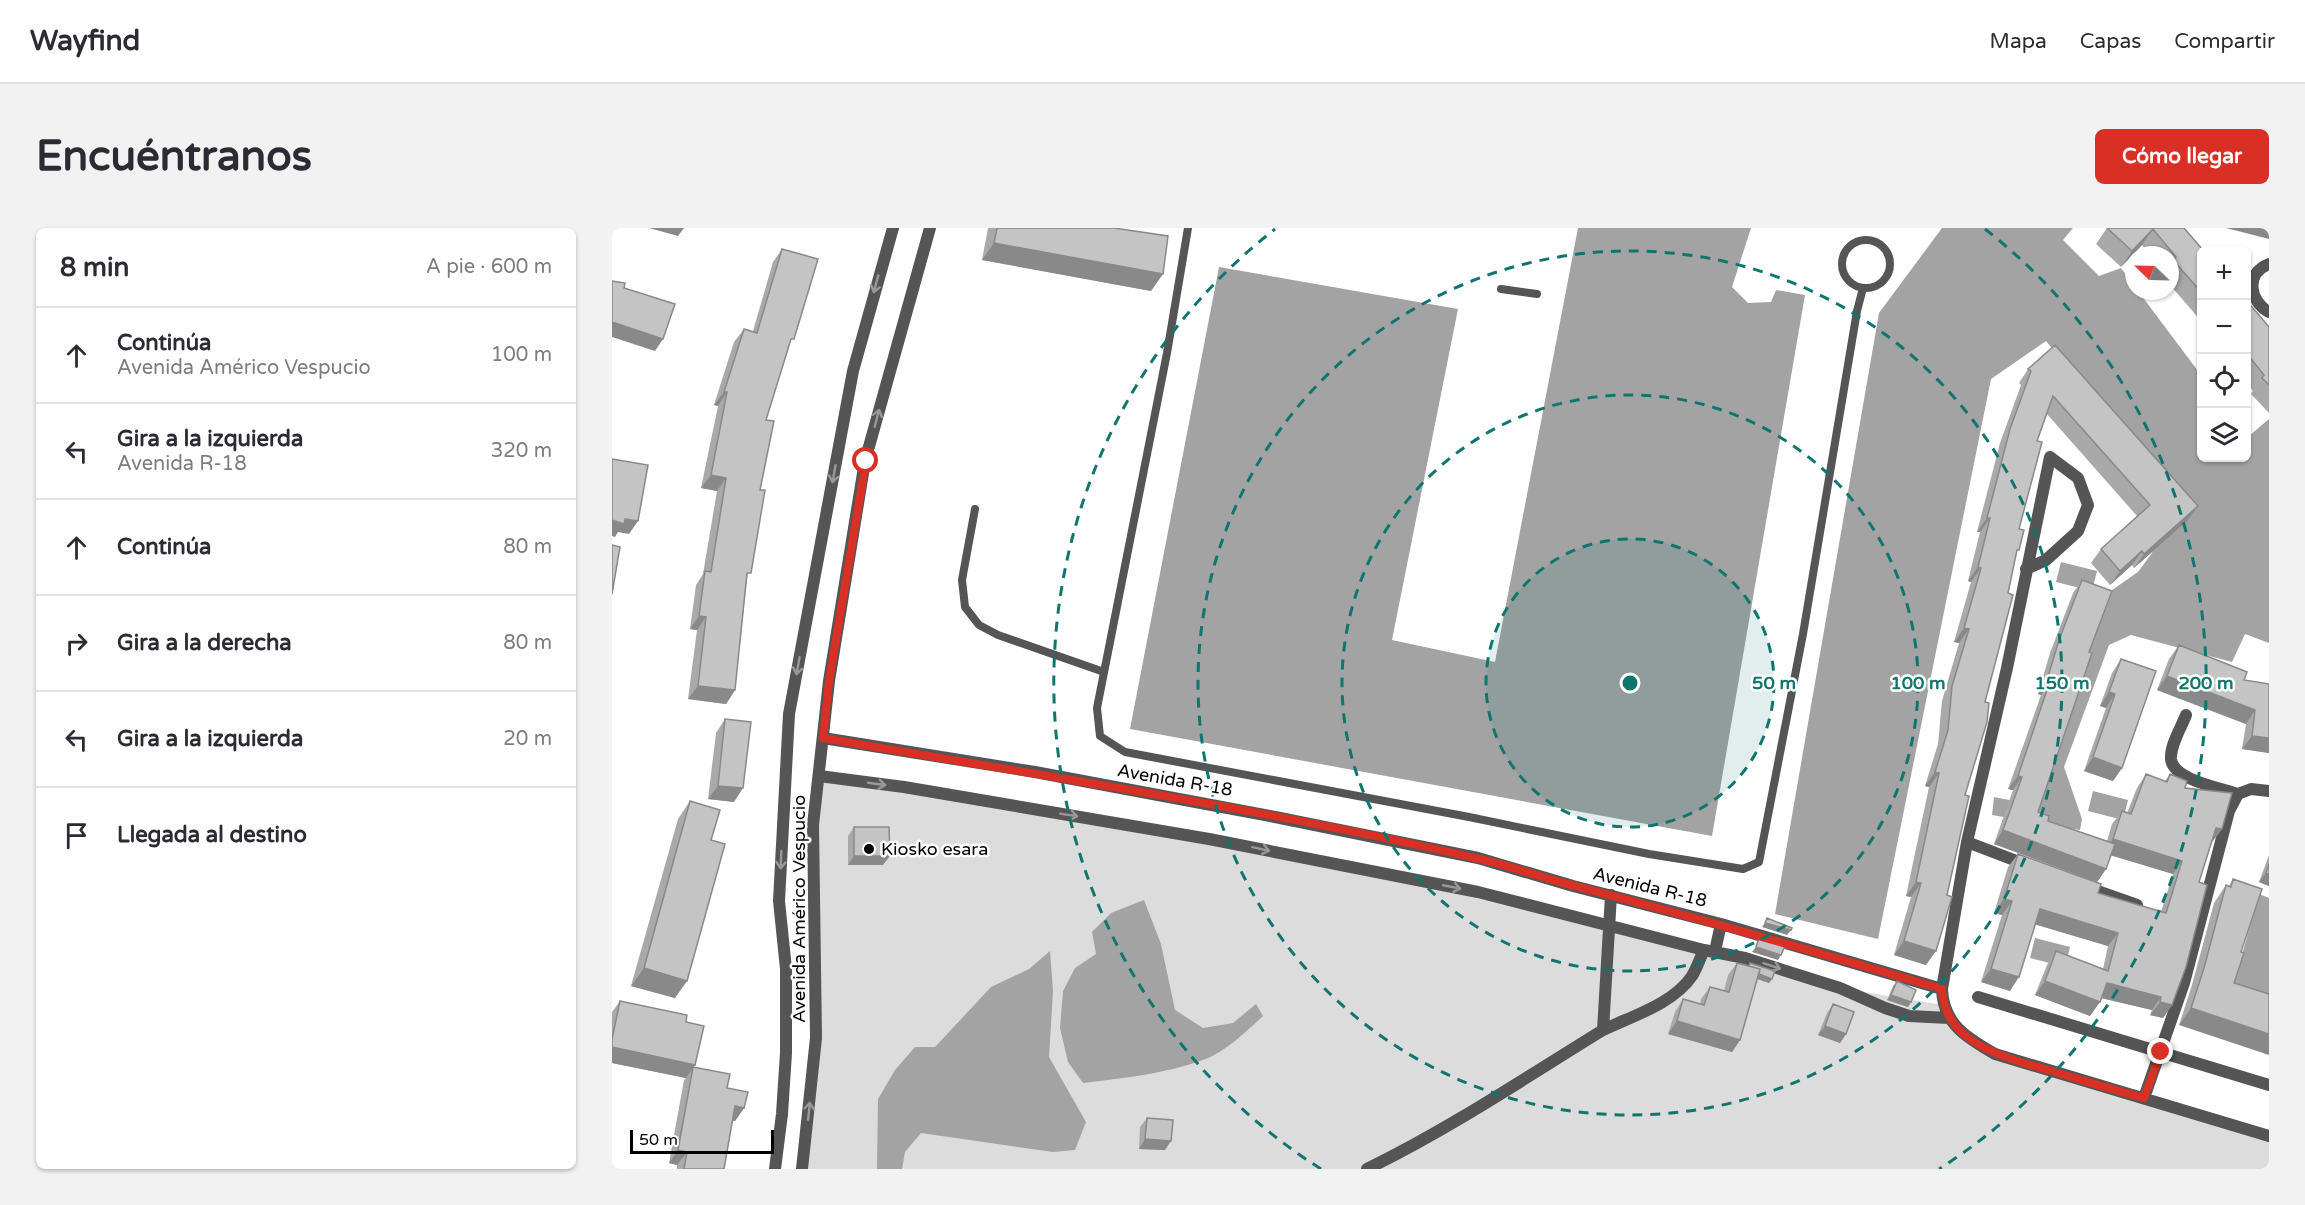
<!DOCTYPE html>
<html lang="es">
<head>
<meta charset="utf-8">
<style>
	:root { --surface:#fff; --page:#f2f2f3; --text:#2b2b33; --muted:#7c7c81; --line:#e1e1e2; --accent:#d93025 }
	body { margin:0; font-family:"Varela Round",sans-serif; background:var(--page); color:var(--text) }
	.controls { position:absolute; right:18px; top:18px; display:grid; overflow:hidden; border-radius:9px; box-shadow:0 2px 4px #0004 }
	.controls button { width:54px; height:54px; display:grid; place-items:center; padding:0; border:0; border-bottom:2px solid var(--line); background:var(--surface); color:var(--text); font:30px sans-serif }
	.compass { position:absolute; left:1513px; top:18px; width:54px; height:54px; border-radius:50%; background:var(--surface); box-shadow:0 2px 4px #0004; rotate:293deg }
	.scale { position:absolute; left:18px; bottom:15px; width:144px; box-sizing:border-box; padding-left:6px; border:3px solid #000; border-top:0; font-size:16px; line-height:21px; white-space:nowrap; color:#000; -webkit-text-stroke:4px #fff; paint-order:stroke }
	.stop { position:absolute; width:18px; height:18px; margin:-14px; border:4px solid #d93025; border-radius:50%; background:#fff }
	.stop.end { background:#d93025; border-color:#fff; box-shadow:0 2px 6px #0008 }
	.list { margin:0; padding:0; list-style:none }
	h2 { display:flex; justify-content:space-between; align-items:center; height:78px; margin:0; padding:0 24px; font-size:26px }
	h2 small { font-size:20px; font-weight:400; color:var(--muted) }
	.list li { display:grid; grid-template-columns:39px 1fr auto; gap:18px; align-items:center; box-sizing:border-box; height:96px; padding:0 24px; border-top:2px solid var(--line) }
	.list b { display:block; font-size:22px; white-space:nowrap }
	.list p { margin:0; font-size:20px; white-space:nowrap; color:var(--muted) }
	.list em { font-size:20px; font-style:normal; color:var(--muted) }
	.icon { flex:none; width:33px; height:33px; fill:none; stroke:currentColor; stroke-width:2; stroke-linecap:round; stroke-linejoin:round }
	.map { position:relative; flex:none; width:1657px; height:941px; overflow:hidden; border-radius:9px }
	header { display:flex; align-items:center; gap:36px; box-sizing:border-box; height:84px; padding:0 30px; background:var(--surface); border-bottom:2px solid var(--line) }
	header strong { font-size:28px }
	nav { display:flex; gap:33px; margin-inline-start:auto; font-size:21px }
	.intro { display:flex; align-items:center; justify-content:space-between; box-sizing:border-box; height:144px; padding:0 36px }
	h1 { margin:0; font-size:42px }
	.button { padding:15px 27px; border-radius:9px; background:var(--accent); color:#fff; font-size:21px; font-weight:700 }
	main { display:flex; gap:36px; padding:0 36px }
	aside { flex:1; background:var(--surface); border-radius:9px; box-shadow:0 2px 4px #0004 }
	.map>svg:first-child { display:block }
	.green { fill:#dcdcdc }
	.water { fill:#a3a3a3 }
	.lines { fill:none; stroke-linecap:round; stroke-linejoin:round }
	.lane { stroke:#555; stroke-width:8 }
	.street { stroke:#555; stroke-width:12 }
	.wall { fill:#a9a9a9 }
	.shaded-wall { fill:#898989 }
	.building { fill:#c4c4c4; stroke:#898989; stroke-width:1.5 }
	.oneway { stroke:#999 }
	.route { stroke:#d93025; stroke-width:8 }
	.ring { fill:none; stroke:#0f766e; stroke-width:3; stroke-dasharray:10 8 }
	.poi-dot { fill:#000; stroke:#fff; stroke-width:2 }
	.labels { text-anchor:middle; dominant-baseline:central; stroke-width:5; stroke-linejoin:round; paint-order:stroke }
	.street-label { font-size:18px; fill:#000; stroke:#fff }
	.poi-label { font-size:18px; fill:#000; stroke:#fff; text-anchor:start }
	.centre { fill:#0f766e; stroke:#fff; stroke-width:3 }
	.ring-label { font-size:18px; text-anchor:middle; font-weight:bold; fill:#0f766e; stroke:#fff; stroke-width:5; stroke-linejoin:round; paint-order:stroke }
</style>
</head>
<body>
<header>
<strong>Wayfind</strong>
<nav><a>Mapa</a><a>Capas</a><a>Compartir</a></nav>
</header>
<div class="intro"><h1>Encuéntranos</h1><a class="button">Cómo llegar</a></div>
<main>
<aside>
<h2>8 min<small>A pie · 600 m</small></h2>
<ul class="list">
<li><svg class="icon" aria-label="ahead" viewBox="0 0 24 24"><path d="M12 20V5M6 11l6-6 6 6"/></svg><div><b>Continúa</b><p>Avenida Américo Vespucio</p></div><em>100 m</em></li>
<li><svg class="icon" aria-label="left" viewBox="0 0 24 24"><path d="M17 20v-9H6M10 6l-5 5 5 5"/></svg><div><b>Gira a la izquierda</b><p>Avenida R-18</p></div><em>320 m</em></li>
<li><svg class="icon" aria-label="ahead" viewBox="0 0 24 24"><path d="M12 20V5M6 11l6-6 6 6"/></svg><div><b>Continúa</b></div><em>80 m</em></li>
<li><svg class="icon" aria-label="right" viewBox="0 0 24 24"><path d="M7 20v-9h11M14 6l5 5-5 5"/></svg><div><b>Gira a la derecha</b></div><em>80 m</em></li>
<li><svg class="icon" aria-label="left" viewBox="0 0 24 24"><path d="M17 20v-9H6M10 6l-5 5 5 5"/></svg><div><b>Gira a la izquierda</b></div><em>20 m</em></li>
<li><svg class="icon" aria-label="arrive" viewBox="0 0 24 24"><path d="M6 21V4h12l-3 4 3 4H6"/></svg><div><b>Llegada al destino</b></div></li>
</ul>
</aside>
<div class="map">
<svg width="1657" height="941" viewBox="0 0 1657 941">
	<rect width="100%" height="100%" fill="#fff"/>
	<path class="green" d="M207,548L866,664L1228,760L1331,777L1337,790L1383,826L1657,908V941H190L204,810Z"/>
	<path class="water" d="M966,0H1139L1120,59L1136,75L1159,74L1164,62L1193,67L1100,608L518,501L607,39L846,81L780,412L883,434Z
		M1330,0H1461L1451,12L1487,48L1509,40L1522,58V63H1526L1589,147L1590,230H1634L1635,206L1637,208L1657,191V415L1633,406L1620,434L1519,407L1497,417L1452,539L1470,591L1468,602L1380,587L1382,569L1422,577L1490,369L1526,344L1540,325L1554,285L1547,252L1434,113L1379,151L1266,711L1163,686L1267,85Z
		M1449,334L1485,343L1480,363L1444,354Z
		M1481,563L1516,572L1511,592L1476,583Z
		M1647,666L1657,670V777L1619,766Z
		M532,672L549,716L563,782L591,800L621,795L644,776L651,788C636,802 612,825 591,832C553,846 511,850 471,855L456,834L448,800L451,763L463,740L484,726L480,704L499,685Z
		M1423,710L1458,719L1453,739L1418,730Z
		M438,723L441,763L437,829L474,894L463,922L441,924L309,905L293,924L290,941H265L266,871L283,842L303,819H323L379,759L417,741Z"/>
	<g class="lines">
		<path class="lane" d="M576,0L555,125L485,480L488,508L513,524L857,589L1037,626L1131,641L1147,634L1191,406L1245,83L1251,60
			M1230 36a24 24 0 1 1 48 0a24 24 0 1 1-48 0Z
			M889,61L925,66
			M363,281L350,352L353,379L367,397L386,407L492,444"/>
		<path class="street" d="M1657,36C1633,45 1637,73 1657,84
			M1414,341L1434,332L1466,303L1476,277L1466,250L1438,229L1395,440L1355,614L1330,761C1331,796 1355,810 1383,826L1657,908
			M1574,487C1569,500 1558,517 1559,531C1561,552 1609,560 1626,566
			M211,510L423,544L663,589L866,630L961,658L1109,696L1330,761
			M207,548L292,559L597,611L866,664L1092,722L1133,730L1228,760L1273,780L1297,788L1337,790
			M1355,614L1415,637
			M1471,658L1525,677
			M1103,723L1109,696
			M1366,769L1657,857
			M991,802C1020,788 1061,776 1080,748C1085,740 1088,730 1092,722
			M1532,870L1572,755L1617,583L1626,566L1639,561L1657,563
			M163,941L170,886L174,825V741L167,673L177,486L241,143L281,0
			M190,941L204,810L201,597L217,453L253,233L318,0
			M755,941C837,901 913,850 991,802L999,667"/>
	</g>
	<path class="wall" d="M376,0H502L539,63L370,32Z
		M1495,0H1572L1590,22V94L1558,57V27H1538L1530,17L1509,39L1484,16Z
		M170,21L177,119L154,192L148,262L135,352L123,462L114,476L76,471L85,402L78,401L84,357L91,346L105,263L89,260L106,178L102,177L122,114L132,101L141,103L161,34Z
		M1635,73L1657,99V185L1639,166L1641,163L1635,155Z
		M1416,141L1586,278L1576,292L1522,340L1520,337L1498,357L1479,335L1489,321L1525,288L1435,186L1425,213L1407,301L1404,326L1373,474L1314,737L1282,727L1299,669L1294,668L1317,559L1313,558L1326,516L1330,473L1347,415L1342,414L1359,354L1356,353L1368,304H1365L1388,215L1409,157L1407,155Z
		M1470,352L1477,424L1426,584L1436,593L1495,613L1500,596L1510,583L1515,585L1525,560L1534,546L1553,553L1558,546L1573,560L1610,601L1600,614L1587,654L1560,777L1551,790L1538,787L1540,782L1489,770L1478,788L1423,767L1435,737L1444,723L1491,741L1496,718L1423,696L1398,763L1369,754L1390,687L1382,685L1396,639L1406,626L1486,665L1549,684L1561,646L1499,627L1494,641L1485,654L1382,616L1401,562L1396,561L1429,467L1426,466L1438,425L1461,365Z
		M1567,417L1632,452L1657,456V525L1630,521L1634,496L1545,462L1557,431Z
		M1509,431L1510,540L1501,553L1472,543L1494,480L1488,478L1500,445Z
		M113,491L122,574L96,571L104,505Z
		M78,573L99,612L63,770L19,758L66,591Z
		M242,599L271,637H236V608Z
		M1657,627V658L1647,654Z
		M1621,651L1629,724L1567,797L1580,757L1602,675L1614,657L1617,658Z
		M1125,735L1136,738L1138,735L1160,751L1157,755L1145,751L1128,812L1120,824L1056,806L1063,784L1071,771L1088,776L1089,771L1098,759L1112,763L1116,747Z
		M1285,753L1299,774L1296,779L1275,772L1281,758Z
		M8,773L74,794L82,839L115,860L132,880L123,893H120L112,941H65V937L57,935L72,852L74,850L0,835V784Z
		M1221,776L1234,806L1228,815L1206,807L1215,785Z
		M535,890L553,922L527,921L528,899Z"/>
	<path class="shaded-wall" d="M37,0H72L66,8Z
		M1614,0H1657V11Z
		M1541,1L1530,17L1509,39L1520,23Z
		M382,15L551,46L539,63L370,32Z
		M0,94L51,111L43,123L0,109Z
		M112,164H115L106,178L102,177Z
		M99,247L114,250L105,263L89,260Z
		M1586,278L1576,292L1522,340L1532,326Z
		M1375,290H1378L1368,304H1365Z
		M13,291L26,293L17,306L6,304L3,309L0,308V292Z
		M1530,323L1520,337L1498,357L1508,343Z
		M1366,339L1369,340L1359,354L1356,353Z
		M87,388L94,389L85,402L78,401Z
		M1352,400L1357,401L1347,415L1342,414Z
		M1555,448L1643,482L1634,496L1545,462Z
		M1435,452L1438,453L1429,467L1426,466Z
		M86,458L123,462L114,476L76,471Z
		M1497,464L1503,466L1494,480L1488,478Z
		M1640,508L1657,510V525L1630,521Z
		M1481,529L1510,540L1501,553L1472,543Z
		M1323,544L1327,545L1317,559L1313,558Z
		M1406,548L1410,549L1401,562L1396,561Z
		M106,558L131,560L122,574L96,571Z
		M1604,600L1610,601L1600,614H1595Z
		M1391,602L1494,641L1485,654L1382,616Z
		M1501,611L1570,633L1561,646L1491,625Z
		M242,628H278L271,637H236Z
		M1654,645L1657,646V658L1647,654Z
		M1304,654L1309,655L1299,669L1294,668Z
		M1392,671L1400,673L1390,687L1382,685Z
		M1428,681L1506,705L1496,718L1418,695Z
		M1153,695L1179,702L1175,707L1150,699Z
		M1292,713L1324,723L1314,737L1282,727Z
		M1144,719L1169,727L1166,732L1140,724Z
		M32,740L75,753L63,770L19,758Z
		M1135,741L1160,751L1157,755L1132,746Z
		M1379,741L1407,749L1398,763L1369,754Z
		M1433,753L1488,774L1478,788L1423,767Z
		M1495,755L1549,769L1540,782L1485,769Z
		M1279,767L1299,774L1296,779L1275,772Z
		M1548,774L1560,777L1551,790L1538,787Z
		M1579,780L1657,806V827L1567,797Z
		M1065,793L1128,812L1120,824L1056,806Z
		M1213,798L1234,806L1228,815L1206,807Z
		M0,819L83,837L74,850L0,835Z
		M123,878L132,880L123,893L113,892Z
		M533,911L559,913L553,922L527,921Z
		M66,922L75,924L65,937L57,935Z"/>
	<path class="building" d="M385,0H502L556,8L551,46L382,15Z
		M1495,0H1572L1591,22H1590V65L1561,32L1564,29L1541,1L1520,23Z
		M170,21L206,31L182,111H179L154,192L162,193L148,262H153L139,345H135L123,462L86,458L94,389L87,388L93,343L99,344L114,250L99,247L115,164H112L132,101L145,105Z
		M0,53L13,55L12,60L63,76L51,111L0,94Z
		M1635,73L1657,99V157L1650,150L1652,147L1635,126Z
		M1443,117L1586,278L1532,326L1530,323L1508,343L1489,321L1538,277L1441,168L1425,213L1430,214L1407,301L1412,302L1407,322H1405L1396,365L1401,367L1373,474L1377,475L1375,494L1353,567L1357,568L1335,667L1340,669L1324,723L1292,713L1309,655L1304,654L1327,545L1323,544L1336,502L1340,458L1357,401L1352,400L1369,340L1366,339L1378,290H1375L1398,201L1419,143L1416,141Z
		M0,231L36,237L26,293L13,291L12,296L0,292Z
		M0,317L8,319L0,366Z
		M1470,352L1500,363L1477,424L1480,425L1426,584L1437,588L1436,593L1503,616L1494,641L1391,602L1410,549L1406,548L1438,453L1435,452L1447,412Z
		M1567,417L1635,444L1632,452L1657,456V510L1640,508L1643,482L1555,448Z
		M1509,431L1544,443L1510,540L1481,529L1503,466L1497,464Z
		M113,491L139,494L131,560L106,558Z
		M1534,546L1555,554L1558,546L1575,553L1573,560L1620,565L1610,601L1604,600L1587,654L1595,657L1574,739L1560,777L1548,774L1549,769L1495,755L1488,774L1433,753L1444,723L1496,743L1506,705L1428,681L1407,749L1379,741L1400,673L1392,671L1406,626L1489,656L1486,665L1554,685L1570,633L1501,611L1510,583L1519,586Z
		M78,573L108,582L99,612L113,616L75,753L32,740Z
		M242,599H277L278,628H242Z
		M1657,636V646L1654,645Z
		M1621,651L1650,661L1629,724L1632,725L1622,755L1657,766V806L1579,780L1592,740L1614,657L1619,659Z
		M1155,690L1180,700L1179,702L1153,695Z
		M1147,710L1173,718L1169,727L1144,719Z
		M1125,735L1148,741L1128,812L1065,793L1071,771L1092,777L1098,759L1117,764Z
		M1138,735L1163,743L1160,751L1147,746L1148,741L1137,738Z
		M1285,753L1304,762L1299,774L1279,767Z
		M8,773L75,787L74,794L92,798L83,837L0,819V811Z
		M1221,776L1242,784L1234,806L1213,798Z
		M81,839L118,846L115,860L136,864L132,880L123,878L112,941H72L75,924L66,922Z
		M535,890L561,892L559,913L533,911Z"/>
	<defs><path id="oneway-shaft" d="M-6 0H5M1.5-3L5.5 0L1.5 3" fill="none" stroke-width="1.6" stroke-linecap="round" stroke-linejoin="round" transform="scale(1.5)"/></defs>
	<g class="oneway">
		<use href="#oneway-shaft" transform="translate(264 56) rotate(105)"/>
		<use href="#oneway-shaft" transform="translate(265 190) rotate(-75)"/>
		<use href="#oneway-shaft" transform="translate(222 246) rotate(100)"/>
		<use href="#oneway-shaft" transform="translate(186 438) rotate(100)"/>
		<use href="#oneway-shaft" transform="translate(265 556) rotate(8)"/>
		<use href="#oneway-shaft" transform="translate(457 587) rotate(9)"/>
		<use href="#oneway-shaft" transform="translate(649 621) rotate(12)"/>
		<use href="#oneway-shaft" transform="translate(169 632) rotate(92)"/>
		<use href="#oneway-shaft" transform="translate(840 659) rotate(11)"/>
		<use href="#oneway-shaft" transform="translate(1160 738) rotate(18)"/>
		<use href="#oneway-shaft" transform="translate(197 883) rotate(-84)"/>
	</g>
	<g class="lines">
		<path class="route" d="M254,233L217,453L211,510C429,548 648,580 863,630C897,637 930,650 963,658C1086,690 1208,725 1330,761C1332,818 1399,831 1443,844C1473,853 1502,862 1532,870L1549,824"/>
	</g>
	<circle cx="1018" cy="455" r="144" fill="#0f766e" fill-opacity=".12"/>
	<g class="ring">
		<circle cx="1018" cy="455" r="144"/>
		<circle cx="1018" cy="455" r="288"/>
		<circle cx="1018" cy="455" r="432"/>
		<path d="M709 941A576 576 0 0 1 663 1M1373 1A576 576 0 0 1 1327 941"/>
	</g>
	<circle class="poi-dot" cx="257" cy="621" r="6"/>
	<g class="labels">
		<g class="street-label">
			<text transform="translate(563 552) rotate(10)">Avenida R-18</text>
			<text transform="translate(1038 659) rotate(14)">Avenida R-18</text>
			<text transform="translate(187 681) rotate(-90)">Avenida Américo Vespucio</text>
		</g>
		<g class="poi-label">
			<text x="269" y="621">Kiosko esara</text>
		</g>
	</g>
	<circle cx="1018" cy="455" r="9" class="centre"/>
	<g class="ring-label">
		<text x="1162" y="461">50 m</text>
		<text x="1306" y="461">100 m</text>
		<text x="1450" y="461">150 m</text>
		<text x="1594" y="461">200 m</text>
	</g>
</svg>
<div class="controls">
<button>+</button>
<button>−</button>
<button><svg class="icon" aria-label="locate" viewBox="0 0 24 24"><circle cx="12" cy="12" r="6"/><path d="M12 2v4M12 18v4M2 12h4M18 12h4"/></svg></button>
<button><svg class="icon" aria-label="layers" viewBox="0 0 24 24"><path d="M12 4l9 5-9 5-9-5zM3 14l9 5 9-5"/></svg></button>
</div>
<svg class="compass" viewBox="-18 -18 36 36"><path d="M0-13l5 13h-10z" fill="#e53935"/><path d="M0 13l5-13h-10z" fill="#7c7c81"/></svg>
<div class="scale">50 m</div>
<div class="stop" style="left:254px;top:233px"></div>
<div class="stop end" style="left:1549px;top:824px"></div>
</div>
</main>
</body>
</html>
